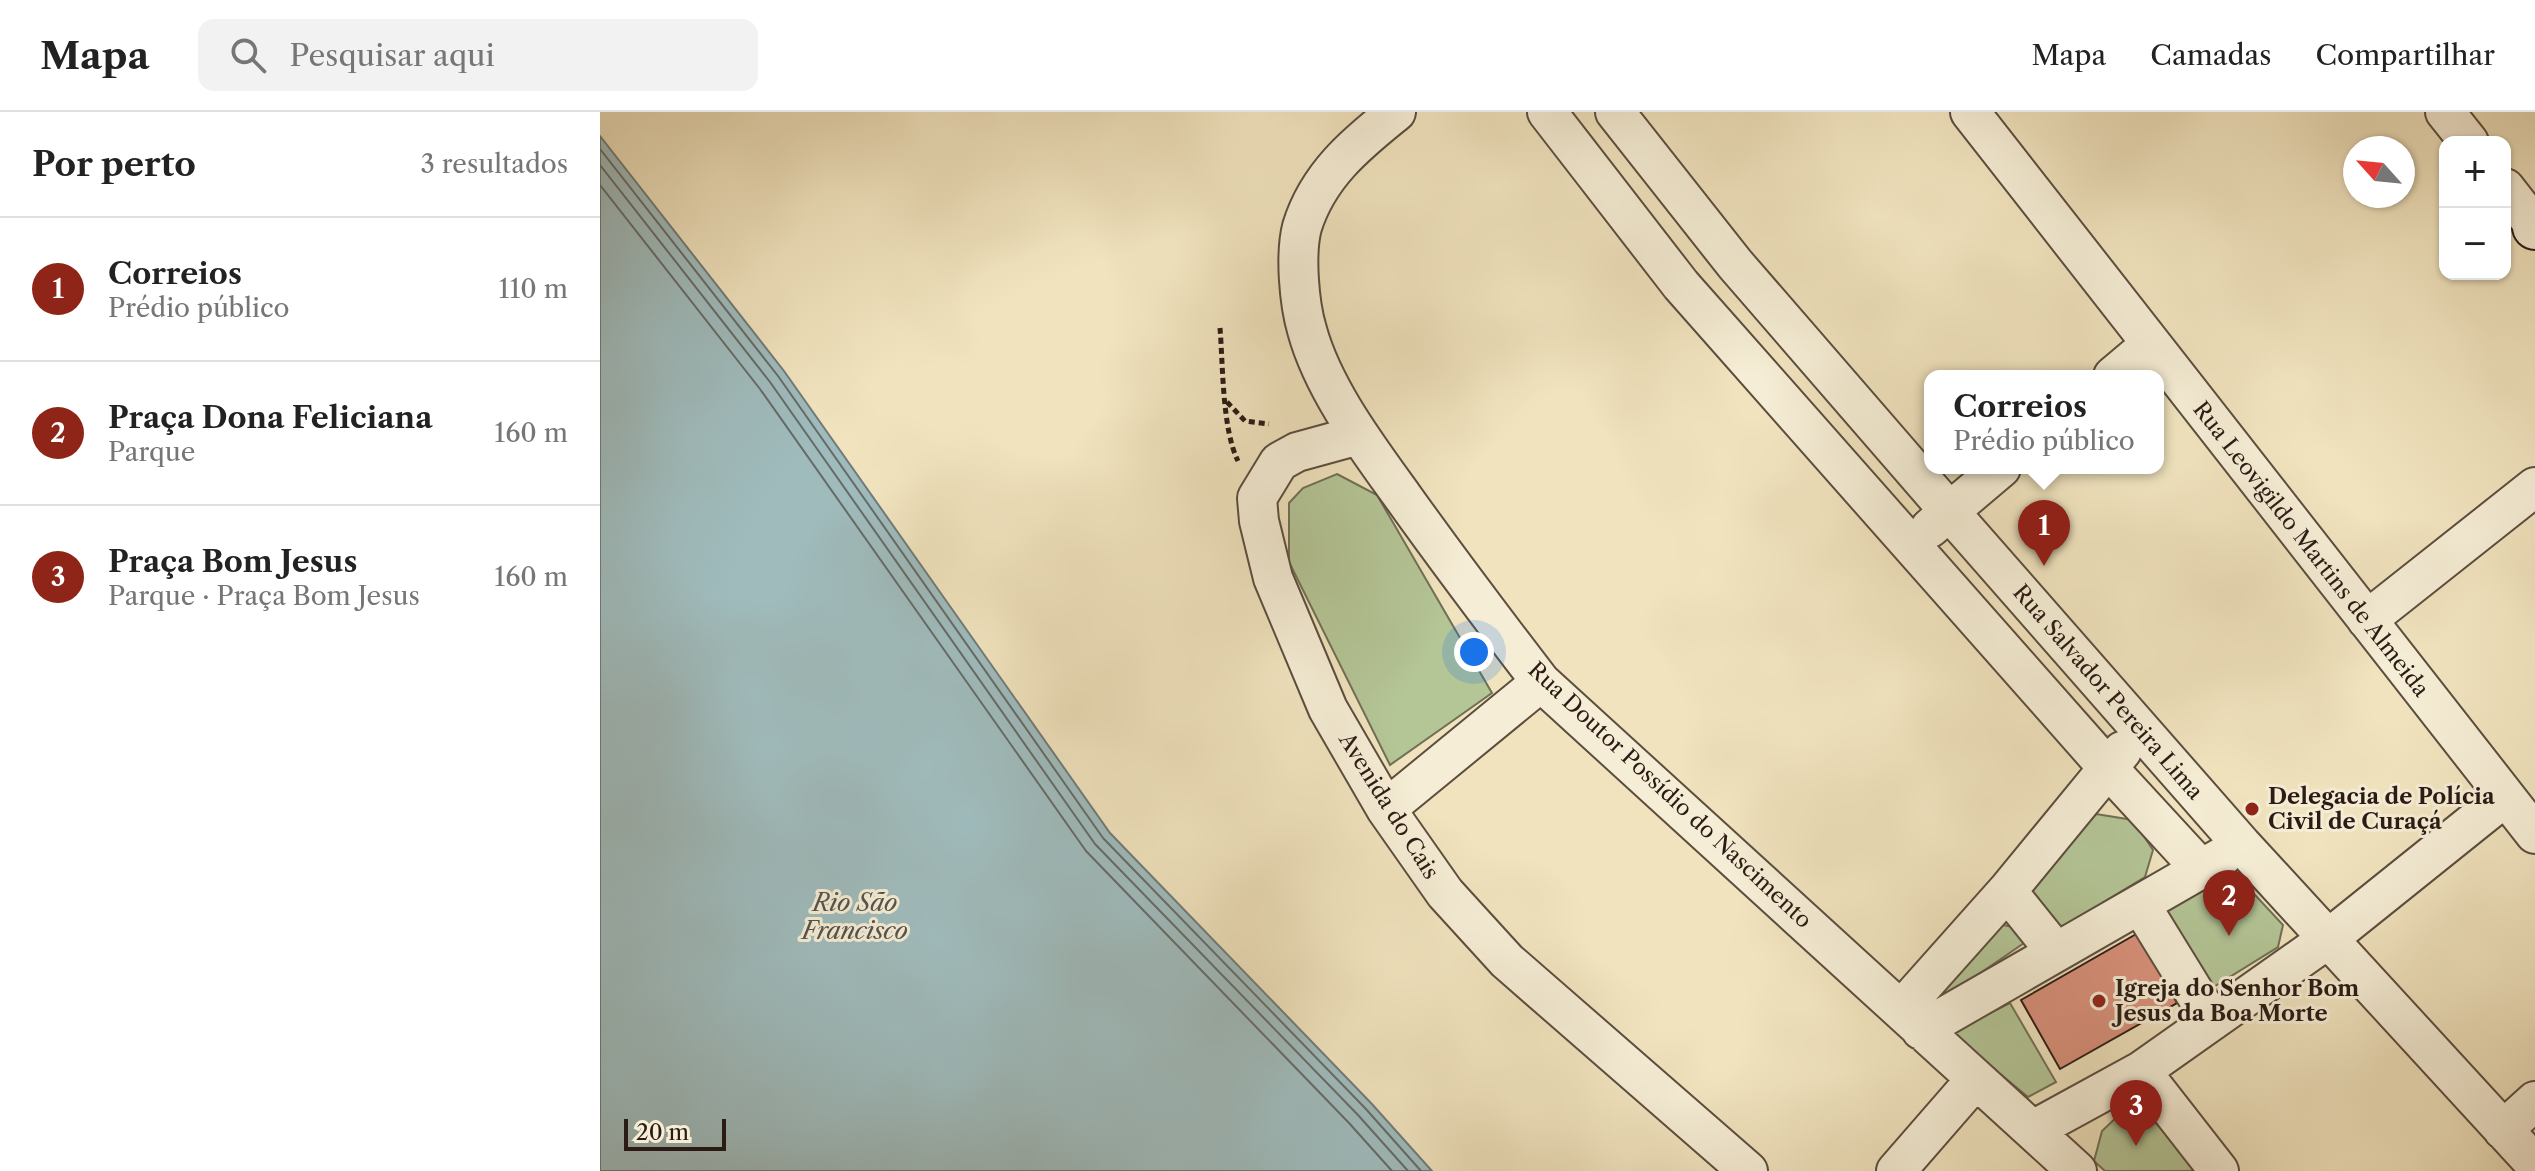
<!DOCTYPE html>
<html lang="pt">
<head>
<meta charset="utf-8">
<style>
	:root { --surface:#fff; --page:#f2f2f2; --text:#222; --muted:#767676; --line:#e0e0e0; --accent:#8f2418 }
	body { margin:0; font-family:"Libre Caslon Text",serif; background:var(--page); color:var(--text) }
	.controls { position:absolute; right:24px; top:24px; display:grid; overflow:hidden; border-radius:16px; box-shadow:0 2px 6px #0004 }
	.controls button { width:72px; height:72px; display:grid; place-items:center; padding:0; border:0; border-bottom:2px solid var(--line); background:var(--surface); color:var(--text); font:40px sans-serif }
	.compass { position:absolute; left:1743px; top:24px; width:72px; height:72px; border-radius:50%; background:var(--surface); box-shadow:0 2px 6px #0004; rotate:297deg }
	.scale { position:absolute; left:24px; bottom:20px; width:102px; box-sizing:border-box; padding-left:8px; border:4px solid #2b1b15; border-top:0; font-size:22px; line-height:28px; white-space:nowrap; color:#2b1b15; -webkit-text-stroke:6px #f5edd5; paint-order:stroke }
	.you { position:absolute; left:874px; top:540px; width:28px; height:28px; margin:-20px; border:6px solid #fff; border-radius:50%; background:#1a73e8; box-shadow:0 0 0 12px #1a73e833 }
	.badge { display:grid; place-items:center; width:52px; height:52px; border-radius:50%; background:var(--accent); color:#fff; font-size:26px; font-weight:700 }
	.pin { position:absolute; translate:-50% -66px; filter:drop-shadow(0 2px 4px #0008) }
	.pin::after { content:''; position:absolute; top:42px; width:28px; height:24px; background:inherit; clip-path:polygon(0 0,100% 0,50% 100%) }
	.popup { position:absolute; left:1324px; top:258px; width:240px; height:104px; box-sizing:border-box; display:grid; place-content:center; border-radius:16px; background:var(--surface); filter:drop-shadow(0 2px 6px #0005); font-size:26px; white-space:nowrap; color:var(--muted) }
	.popup b { font-size:30px; color:var(--text) }
	.popup::after { content:''; position:absolute; left:50%; top:100%; margin-left:-16px; border:16px solid transparent; border-top-color:var(--surface) }
	.list { margin:0; padding:0; list-style:none }
	h2 { display:flex; justify-content:space-between; align-items:center; height:104px; margin:0; padding:0 32px; font-size:34px }
	h2 small { font-size:26px; font-weight:400; color:var(--muted) }
	.list li { display:grid; grid-template-columns:52px 1fr auto; gap:24px; align-items:center; box-sizing:border-box; height:144px; padding:0 32px; border-top:2px solid var(--line) }
	.list b { display:block; font-size:30px; white-space:nowrap }
	.list p { margin:0; font-size:26px; white-space:nowrap; color:var(--muted) }
	.list em { font-size:26px; font-style:normal; color:var(--muted) }
	.icon { flex:none; width:44px; height:44px; fill:none; stroke:currentColor; stroke-width:2; stroke-linecap:round; stroke-linejoin:round }
	.map { position:relative; flex:none; width:1935px; height:1059px; overflow:hidden }
	header { display:flex; align-items:center; gap:48px; box-sizing:border-box; height:112px; padding:0 40px; background:var(--surface); border-bottom:2px solid var(--line) }
	header strong { font-size:38px }
	nav { display:flex; gap:44px; margin-inline-start:auto; font-size:28px }
	.search { width:560px; height:72px; background:var(--page); display:flex; align-items:center; gap:20px; box-sizing:border-box; padding:0 28px; border-radius:16px; color:var(--muted); font-size:30px }
	main { display:flex }
	aside { flex:1; background:var(--surface) }
	.map>svg:first-child { display:block }
	.green { fill:#b4c596; stroke:#707056; stroke-width:2 }
	.water { fill:#9fbbbc; stroke:#717b79; stroke-width:2 }
	.lines { fill:none; stroke-linecap:round; stroke-linejoin:round }
	.shore { stroke:#656b68; stroke-width:2 }
	.building { fill:#d9907b; stroke:#2b1b15; stroke-width:2 }
	.street-casing { stroke:#5c4d3f; stroke-width:42 }
	.secondary-casing { stroke:#2b1b15; stroke-width:48 }
	.path { stroke:#2b1b15; stroke-width:5; stroke-dasharray:6 4; stroke-linecap:butt }
	.street { stroke:#f5edd5; stroke-width:38 }
	.secondary { stroke:#f5edd5; stroke-width:44 }
	.poi-dot { fill:#8f2418; stroke:#f5edd5; stroke-width:3 }
	.labels { text-anchor:middle; dominant-baseline:central; stroke-width:6; stroke-linejoin:round; paint-order:stroke }
	.street-label { font-size:22px; fill:#2b1b15; stroke:#f5edd5 }
	.poi-label { font-size:22px; font-weight:bold; fill:#2b1b15; stroke:#f5edd5; text-anchor:start }
	.water-label { font-size:24px; font-style:italic; fill:#54534f; stroke:#f5edd5 }
</style>
</head>
<body>
<header>
<strong>Mapa</strong>
<div class="search"><svg class="icon" aria-label="search" viewBox="0 0 24 24"><circle cx="10" cy="10" r="6"/><path d="M15 15l6 6"/></svg>Pesquisar aqui</div>
<nav><a>Mapa</a><a>Camadas</a><a>Compartilhar</a></nav>
</header>
<main>
<aside>
<h2>Por perto<small>3 resultados</small></h2>
<ul class="list">
<li><span class="badge">1</span><div><b>Correios</b><p>Prédio público</p></div><em>110 m</em></li>
<li><span class="badge">2</span><div><b>Praça Dona Feliciana</b><p>Parque</p></div><em>160 m</em></li>
<li><span class="badge">3</span><div><b>Praça Bom Jesus</b><p>Parque · Praça Bom Jesus</p></div><em>160 m</em></li>
</ul>
</aside>
<div class="map">
<svg width="1935" height="1059" viewBox="0 0 1935 1059">
	<rect width="100%" height="100%" fill="#f0e3be"/>
	<filter id="stains"><feTurbulence type="fractalNoise" baseFrequency=".0025" numOctaves="4"/><feColorMatrix values="0 0 0 0 .2 0 0 0 0 .09 0 0 0 0 .02 0 0 0 .5 -.17"/></filter>
	<radialGradient id="worn" r=".72"><stop offset=".6" stop-color="#630" stop-opacity="0"/><stop offset="1" stop-color="#630" stop-opacity=".3"/></radialGradient>
	<path class="green" d="M737,362L777,383L892,581L790,653L689,450V391L703,376Z
		M1496,702L1533,708L1553,738L1545,765L1459,817L1428,778Z
		M1631,757L1683,813L1678,835L1607,879L1561,795Z
		M1398,812L1413,815L1424,831L1344,886L1335,880Z
		M1410,891L1456,970L1428,985L1351,921Z
		M1522,1000L1553,1006L1594,1059H1505L1494,1049L1502,1019Z"/>
	<path class="water" d="M0,24L184,259L510,721L771,991L832,1059H0Z"/>
	<g class="lines">
		<path class="shore" d="M0,37L178,264L503,726L765,996L821,1059
			M0,53L170,270L495,732L758,1003L808,1059
			M0,73L160,277L486,739L749,1011L792,1059"/>
	</g>
	<path class="building" d="M1538,821L1577,891L1460,957L1421,888Z"/>
	<g class="lines">
		<g class="street-casing">
			<path id="street" d="M796,0C756,32 718,63 702,115C695,142 699,191 707,218C723,277 767,335 803,385C848,448 894,509 941,570L1477,1059
				M947,0L1081,173L1507,655L1601,757
				M1015,0L1135,152L1349,399L1642,733L1935,1052
				M1370,0L1935,722
				M1845,0L1869,30
				M1905,76L1934,113
				M1513,264L1551,232
				M759,323L697,340L679,350L657,386L659,409L673,466L728,597L786,697L845,781L907,849L1148,1059
				M1330,416L1401,356
				M1767,508L1935,375
				M786,697L941,570
				M1407,779L1456,840
				M1540,792L1612,909
				M1301,898L1407,779L1522,639
				M1321,918L1622,745
				M1541,959L1619,1059
				M1433,1018L1541,959L1728,827L1905,685
				M1903,1018L1935,989
				M1296,1059L1376,967"/>
		</g>
		<g class="secondary-casing">
			<path id="secondary" d="M1935,113V115"/>
		</g>
		<path class="path" d="M620,216C623,252 622,317 638,349
			M627,290L645,309L669,312"/>
		<use href="#street" class="street"/>
		<use href="#secondary" class="secondary"/>
	</g>
	<g class="poi-dot">
		<circle cx="1652" cy="697" r="8"/>
		<circle cx="1499" cy="889" r="8"/>
	</g>
	<g class="labels">
		<g class="street-label">
			<text transform="translate(1711 437) rotate(52)">Rua Leovigildo Martins de Almeida</text>
			<text transform="translate(1508 580) rotate(49)">Rua Salvador Pereira Lima</text>
			<text transform="translate(1070 683) rotate(43)">Rua Doutor Possídio do Nascimento</text>
			<text transform="translate(789 694) rotate(58)">Avenida do Cais</text>
		</g>
		<g class="poi-label">
			<text x="1668" y="684">Delegacia de Polícia<tspan x="1668" dy="25">Civil de Curaçá</tspan></text>
			<text x="1515" y="876">Igreja do Senhor Bom<tspan x="1515" dy="25">Jesus da Boa Morte</tspan></text>
		</g>
		<g class="water-label">
			<text x="255" y="790">Rio São<tspan x="255" dy="28">Francisco</tspan></text>
		</g>
	</g>
	<rect width="100%" height="100%" filter="url(#stains)"/>
	<rect width="100%" height="100%" fill="url(#worn)"/>
</svg>
<div class="controls">
<button>+</button>
<button>−</button>
</div>
<svg class="compass" viewBox="-18 -18 36 36"><path d="M0-13l5 13h-10z" fill="#e53935"/><path d="M0 13l5-13h-10z" fill="#767676"/></svg>
<div class="scale">20 m</div>
<div class="you"></div>
<div class="pin badge" style="left:1444px;top:454px">1</div>
<div class="popup"><b>Correios</b>Prédio público</div>
<div class="pin badge" style="left:1629px;top:824px">2</div>
<div class="pin badge" style="left:1536px;top:1034px">3</div>
</div>
</main>
</body>
</html>
